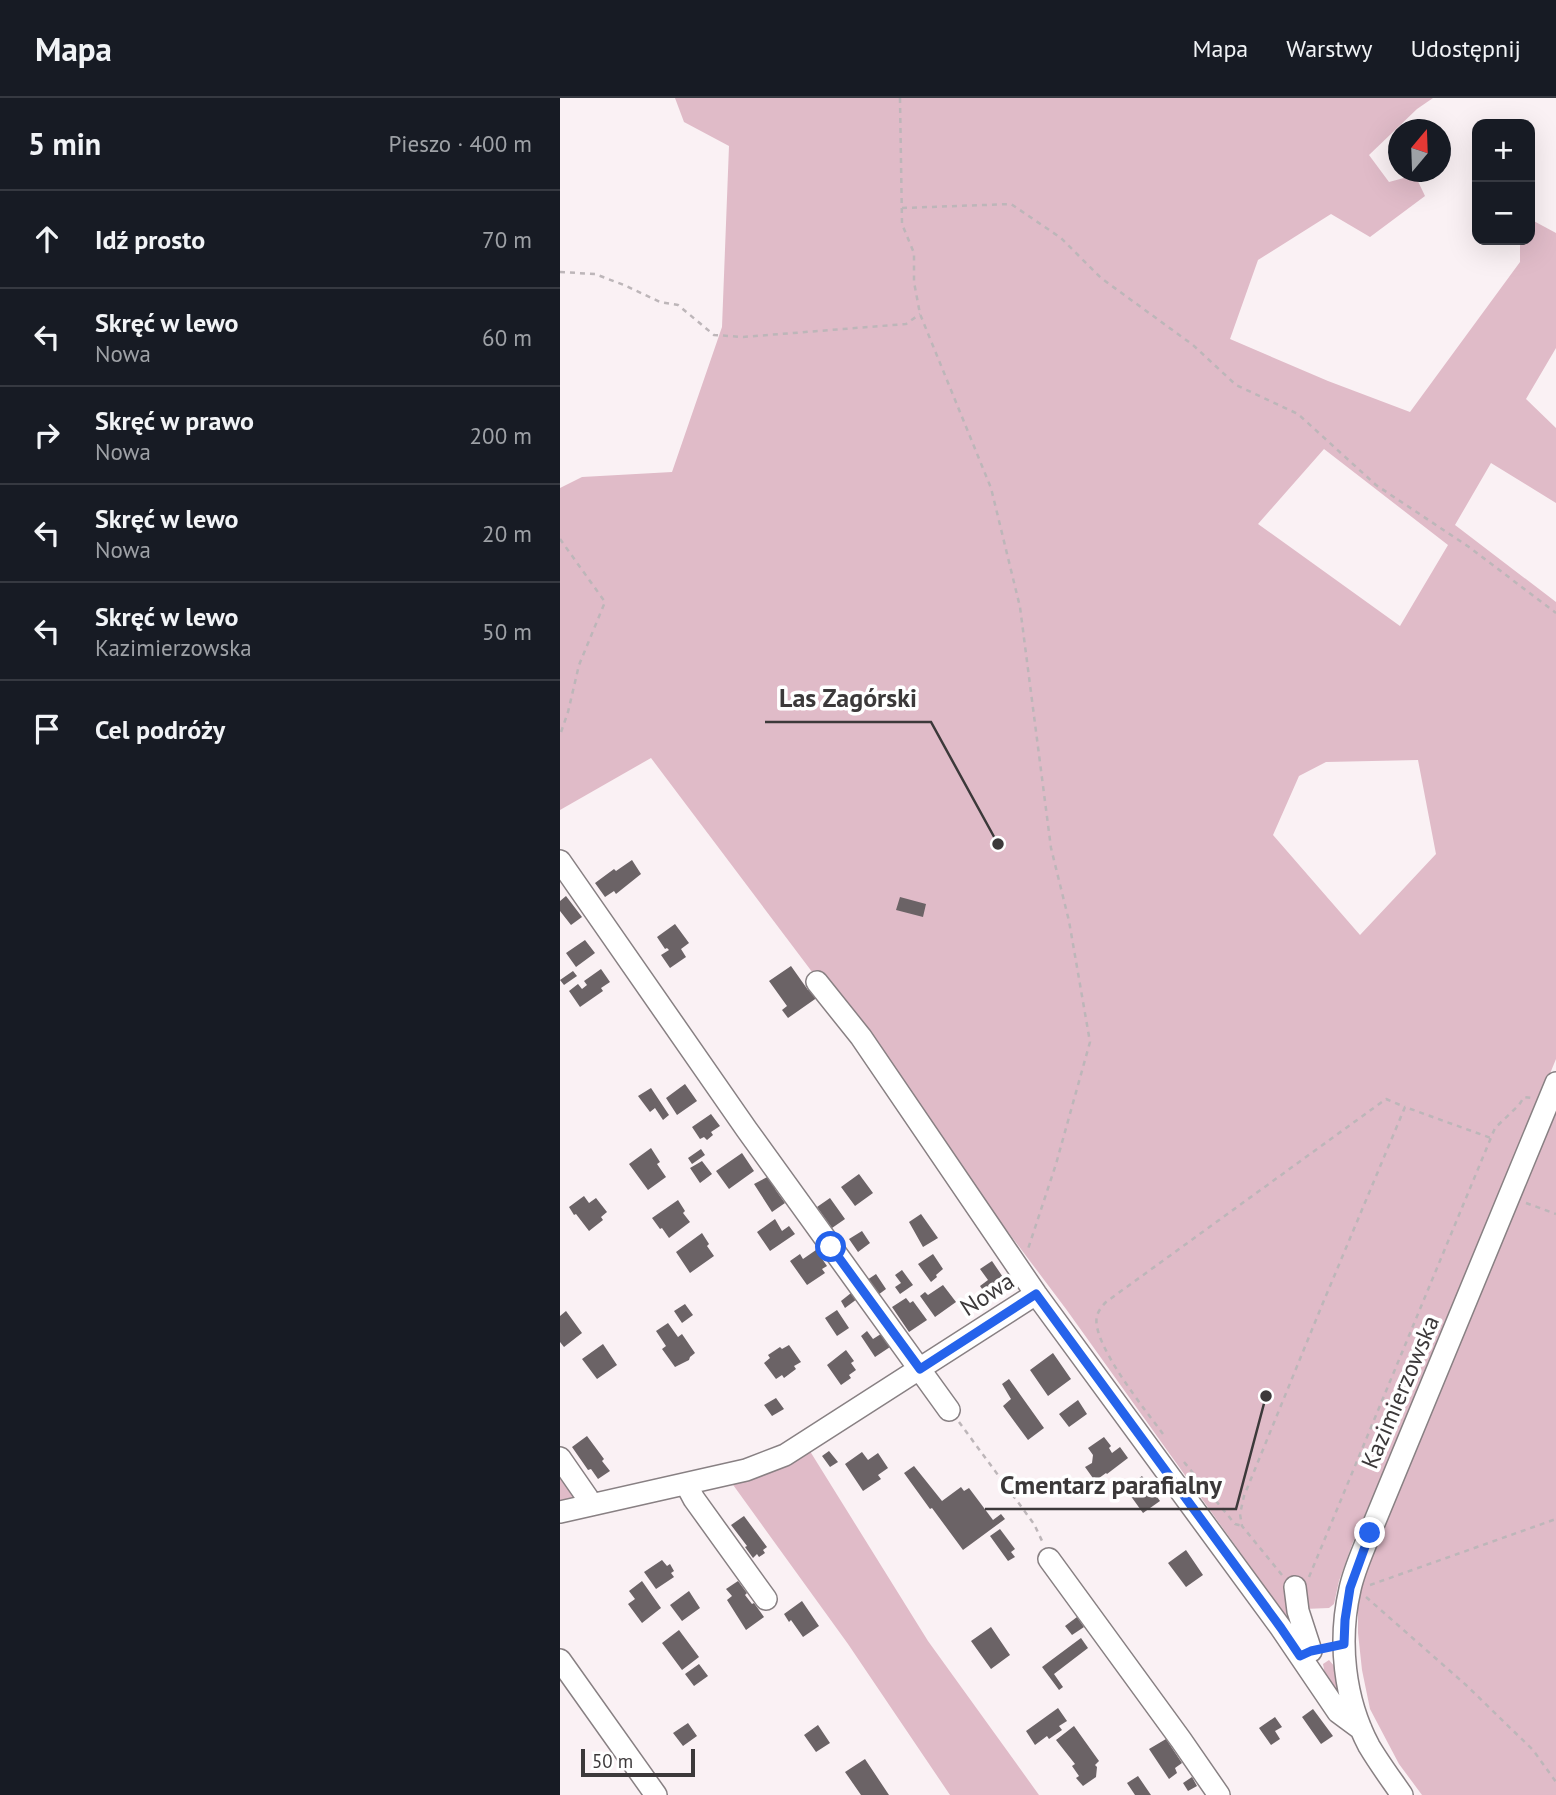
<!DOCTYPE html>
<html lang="pl">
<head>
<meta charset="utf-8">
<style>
	:root { --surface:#171b24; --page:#242831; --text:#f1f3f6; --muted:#9ea1a6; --line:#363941 }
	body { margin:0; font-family:"PT Sans",sans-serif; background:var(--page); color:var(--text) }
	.controls { position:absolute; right:21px; top:21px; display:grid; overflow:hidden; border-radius:14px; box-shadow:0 7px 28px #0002 }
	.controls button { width:63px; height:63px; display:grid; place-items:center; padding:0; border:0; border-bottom:2px solid var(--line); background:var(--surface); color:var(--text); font:35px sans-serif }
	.compass { position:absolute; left:828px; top:21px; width:63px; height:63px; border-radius:50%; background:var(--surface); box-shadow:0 7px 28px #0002; rotate:19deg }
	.scale { position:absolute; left:21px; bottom:18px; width:114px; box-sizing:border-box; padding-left:7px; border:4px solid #3c393a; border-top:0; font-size:19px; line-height:24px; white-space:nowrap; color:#3c393a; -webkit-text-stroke:5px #fff; paint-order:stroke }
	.stop { position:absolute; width:21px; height:21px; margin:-16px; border:5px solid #2563eb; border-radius:50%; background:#fff }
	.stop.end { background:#2563eb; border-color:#fff; box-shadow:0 2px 7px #0008 }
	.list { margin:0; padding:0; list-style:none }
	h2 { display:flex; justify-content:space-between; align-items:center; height:91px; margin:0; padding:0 28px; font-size:30px }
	h2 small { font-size:23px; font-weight:400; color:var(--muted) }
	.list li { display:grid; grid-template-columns:46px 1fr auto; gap:21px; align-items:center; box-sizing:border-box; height:98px; padding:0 28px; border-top:2px solid var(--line) }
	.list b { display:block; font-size:26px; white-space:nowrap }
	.list p { margin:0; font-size:23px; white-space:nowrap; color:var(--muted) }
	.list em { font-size:23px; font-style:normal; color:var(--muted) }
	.icon { flex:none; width:38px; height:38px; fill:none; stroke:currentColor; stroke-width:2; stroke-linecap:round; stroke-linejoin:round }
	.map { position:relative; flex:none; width:996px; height:1697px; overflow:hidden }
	header { display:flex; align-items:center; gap:42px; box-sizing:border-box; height:98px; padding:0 35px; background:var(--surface); border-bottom:2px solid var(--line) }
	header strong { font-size:33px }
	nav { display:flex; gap:38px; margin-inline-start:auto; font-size:24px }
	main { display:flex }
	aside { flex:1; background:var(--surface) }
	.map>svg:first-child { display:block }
	.green { fill:#e0bbc8; fill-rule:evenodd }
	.building { fill:#6b6366 }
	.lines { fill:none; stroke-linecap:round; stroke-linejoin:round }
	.minor-casing { stroke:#888083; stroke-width:24 }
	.path { stroke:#bdb6b9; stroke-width:2.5; stroke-dasharray:5 5; stroke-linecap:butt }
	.minor { stroke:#fff; stroke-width:21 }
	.route { stroke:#2563eb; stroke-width:9 }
	.labels { text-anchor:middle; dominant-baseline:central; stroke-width:7; stroke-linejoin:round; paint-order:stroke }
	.street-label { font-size:24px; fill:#3c393a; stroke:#fff }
	.leader { fill:none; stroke:#3c393a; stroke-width:2.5 }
	.callout-dot { fill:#3c393a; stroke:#fff; stroke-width:2.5 }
	.callout-label { font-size:26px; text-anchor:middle; font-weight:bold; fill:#3c393a; stroke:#fff; stroke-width:7; stroke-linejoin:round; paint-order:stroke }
</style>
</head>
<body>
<header>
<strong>Mapa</strong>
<nav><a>Mapa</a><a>Warstwy</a><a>Udostępnij</a></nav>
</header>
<main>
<aside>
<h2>5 min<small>Pieszo · 400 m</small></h2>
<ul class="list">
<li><svg class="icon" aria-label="ahead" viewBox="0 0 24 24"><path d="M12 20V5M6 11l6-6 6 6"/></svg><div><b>Idź prosto</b></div><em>70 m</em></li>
<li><svg class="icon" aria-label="left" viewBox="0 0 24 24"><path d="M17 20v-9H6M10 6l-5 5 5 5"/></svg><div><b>Skręć w lewo</b><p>Nowa</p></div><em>60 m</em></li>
<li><svg class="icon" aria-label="right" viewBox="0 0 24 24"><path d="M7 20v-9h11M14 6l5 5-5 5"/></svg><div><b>Skręć w prawo</b><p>Nowa</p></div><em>200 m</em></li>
<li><svg class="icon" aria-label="left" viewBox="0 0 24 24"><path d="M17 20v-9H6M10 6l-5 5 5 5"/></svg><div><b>Skręć w lewo</b><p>Nowa</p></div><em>20 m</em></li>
<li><svg class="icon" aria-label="left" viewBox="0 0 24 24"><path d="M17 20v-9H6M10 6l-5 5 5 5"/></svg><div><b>Skręć w lewo</b><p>Kazimierzowska</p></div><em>50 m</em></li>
<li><svg class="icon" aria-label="arrive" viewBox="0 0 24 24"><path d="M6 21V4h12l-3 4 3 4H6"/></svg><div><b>Cel podróży</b></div></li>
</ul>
</aside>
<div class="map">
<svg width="996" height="1697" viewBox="0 0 996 1697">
	<rect width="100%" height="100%" fill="#faf1f4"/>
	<path class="green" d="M115,0H873L857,11L809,57L829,84L855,77L865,98L810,139L771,116L698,162L670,241L768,283L850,314L960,164V142H970V121L996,135V250L966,301L996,330V405L931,365L895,427L996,504V961L858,1295L793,1444L779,1483L774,1506L769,1510L744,1511L725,1517L506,1211L91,660L0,712V390L22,379L112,374L162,229L169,48L124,24ZM764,351L888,447L840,528L698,426ZM858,662L876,756L800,837L713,737L739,678L766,664Z
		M996,1014V1697H862L839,1666L810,1611L802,1572L798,1535V1491Z
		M248,1350L368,1543L479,1697H390L288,1546L171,1384Z
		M0,1376L17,1401L0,1404Z
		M769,1562L775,1569L782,1603L766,1582L763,1566Z"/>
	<path class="building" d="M72,762L81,776L56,796L54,793L45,799L35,785L54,771L56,773Z
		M6,798L22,819L11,827L0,813V803Z
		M340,799L366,806L363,819L336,812Z
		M115,826L129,845L121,851L126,859L110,870L101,857L109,852L107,850L105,851L97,839Z
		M25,842L35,855L16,869L6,855Z
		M231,868L248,892L252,890L258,899L228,920L222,912L227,908L209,883Z
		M41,871L50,884L41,890L43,893L20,909L9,893L18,886L22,891L27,887L24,883Z
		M13,873L17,878L4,887L0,882Z
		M125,986L137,1003L117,1017L106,1000Z
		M91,990L109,1017L103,1022L95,1010L90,1014L78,998Z
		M151,1016L160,1028L151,1034L153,1037L147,1042L144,1039L140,1041L132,1029Z
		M91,1050L100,1064L97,1066L106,1079L88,1092L69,1066Z
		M141,1051L145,1057L132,1066L128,1060Z
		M182,1055L194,1073L169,1091L156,1073Z
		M142,1063L152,1076L140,1085L130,1070Z
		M213,1076L220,1088L215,1091L225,1105L212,1114L194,1086Z
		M299,1076L313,1095L295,1108L281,1089Z
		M24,1098L29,1105L36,1100L47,1114L41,1119L43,1122L29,1133L16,1116L14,1117L9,1109Z
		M270,1100L285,1121L272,1130L257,1109Z
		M118,1102L125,1113L123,1115L130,1124L109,1140L102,1130L100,1131L92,1120Z
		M361,1116L378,1140L363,1149L349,1124Z
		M215,1121L222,1133L229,1128L235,1136L210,1153L197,1134Z
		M302,1133L310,1145L298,1154L289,1141Z
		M142,1135L149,1146L147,1148L154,1158L130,1175L116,1154Z
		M256,1152L267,1168L262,1171L265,1175L247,1187L230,1163L240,1156L243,1161Z
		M373,1156L383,1171L376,1177L377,1179L371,1184L358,1166Z
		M432,1163L449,1188L430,1202L420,1188L428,1182L420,1171Z
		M342,1172L353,1187L340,1196L335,1189L341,1185L335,1177Z
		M316,1176L326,1191L318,1197L307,1182Z
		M383,1187L396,1204L375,1219L360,1198L365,1194L368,1197Z
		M295,1189L301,1198L285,1210L281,1203L291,1195L289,1192Z
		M346,1200L350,1205L353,1203L367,1222L349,1234L332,1209Z
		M125,1206L133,1217L122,1225L114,1213Z
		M277,1212L289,1230L277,1238L265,1220Z
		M6,1213L22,1235L4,1249L0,1244V1218Z
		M108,1225L118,1239L122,1236L135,1255L130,1259L129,1262L115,1269L102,1251L106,1248L96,1233Z
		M307,1233L313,1241L324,1234L333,1247L315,1259L301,1238Z
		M43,1246L57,1267L37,1281L22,1261Z
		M229,1247L241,1264L234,1268L236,1271L224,1280L222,1277L216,1281L204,1265L210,1260L208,1257L220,1249L222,1251Z
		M286,1252L294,1263L291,1265L296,1272L289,1277L291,1280L281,1287L267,1267Z
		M493,1255L511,1281L488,1298L470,1272Z
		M449,1281L484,1330L468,1342L443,1308L451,1301L442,1286Z
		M216,1300L224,1311L212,1318L204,1307Z
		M518,1302L527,1316L509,1329L499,1316Z
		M27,1338L44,1361L42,1363L50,1373L38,1381L31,1371L28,1372L12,1349Z
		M544,1339L551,1348L549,1350L552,1355L560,1349L568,1360L547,1376L546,1375L535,1383L525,1369L532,1365L533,1357L528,1350Z
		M269,1353L278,1364L270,1369L262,1358Z
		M302,1354L308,1362L318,1355L328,1370L318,1377L321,1381L303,1393L285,1366Z
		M354,1368L382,1403L401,1389L404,1393L409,1390L433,1422L441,1416L445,1421L403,1452L372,1410L370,1411L344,1375Z
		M582,1378L600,1403L583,1415L565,1390Z
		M184,1418L207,1449L203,1452L205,1455L199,1459L197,1456L193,1460L185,1449L187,1448L171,1427Z
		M440,1431L455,1451L451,1454L455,1459L448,1463L430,1438Z
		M626,1452L643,1477L626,1489L608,1465Z
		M102,1462L107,1468L110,1466L114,1473L111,1475L114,1479L96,1491L84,1474Z
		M82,1483L101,1510L82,1525L68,1506L75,1501L69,1493Z
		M178,1483L187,1495L185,1497L192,1506L194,1505L204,1519L186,1532L167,1502L172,1498L166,1491Z
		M129,1493L140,1510L122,1523L110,1507Z
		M242,1503L259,1528L243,1539L231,1522L229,1524L224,1516Z
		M517,1519L524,1529L512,1537L505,1528Z
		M431,1529L450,1557L431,1571L411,1543Z
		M119,1532L139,1559L122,1572L102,1545Z
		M521,1540L528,1550L494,1576L503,1589L499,1592L482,1569Z
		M139,1566L148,1578L134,1588L125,1576Z
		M498,1610L507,1623L499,1628L502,1632L489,1641L487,1638L475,1647L466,1633Z
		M753,1611L773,1638L761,1646L742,1619Z
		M715,1619L722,1629L715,1633L720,1641L711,1647L699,1630Z
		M128,1625L137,1638L123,1648L113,1635Z
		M258,1627L270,1645L256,1654L244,1637Z
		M514,1628L539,1663L535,1667L537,1669L536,1679L523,1688L516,1680L519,1678L512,1668L515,1666L496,1642Z
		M606,1641L622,1665L615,1670L617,1675L609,1681L589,1651Z
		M305,1661L329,1697H301L285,1674Z
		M578,1678L591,1697H575L567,1685Z
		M632,1679L637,1688L628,1693L623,1685Z"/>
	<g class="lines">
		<g class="minor-casing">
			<path id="minor" d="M0,763L187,1032L389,1312
				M257,884L301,939L476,1196L721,1530L778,1614L801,1631
				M0,1360L27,1399L30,1407
				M126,1386L134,1401L206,1501
				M0,1414L186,1372L225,1357L476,1196
				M489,1461L621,1642L659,1697
				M735,1489L738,1513L751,1553
				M0,1562L96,1697
				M842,1697C831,1681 819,1665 809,1648C784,1601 778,1543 790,1491C794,1472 803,1453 810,1435L996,985"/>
		</g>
		<path class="path" d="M340,0L342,126L354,155V184L360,216L431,390L460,509L491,750L509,823L530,944L496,1066L468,1151
			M342,110L451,106L501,140L541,180L633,247L676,287L738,316L816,387L909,449L996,515
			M0,174L35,176L64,187L100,204L118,207L154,237L183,239L346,226L360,216
			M0,441L45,504L19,567L8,614L0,637
			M966,1105L996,1116
			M399,1324L474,1426L483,1445
			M603,1336C587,1314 530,1244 537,1218C538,1213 543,1207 546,1204L826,1001L845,1009
			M624,1364L675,1426L682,1428
			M722,1477L682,1428L680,1416L684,1398L760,1212L845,1009L931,1040
			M749,1479L935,1030L959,1007L964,999L972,1000
			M810,1487L996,1421
			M806,1499L906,1587L973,1652L996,1684"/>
		<use href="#minor" class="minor"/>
	</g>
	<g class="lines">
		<path class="route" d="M271,1149L360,1271L476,1196L721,1530L740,1558L751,1553L784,1546L785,1522L790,1490L810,1435"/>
	</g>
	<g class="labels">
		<g class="street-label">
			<text transform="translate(427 1196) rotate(-33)">Nowa</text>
			<text transform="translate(840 1294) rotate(-67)">Kazimierzowska</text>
		</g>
	</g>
	<path class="leader" d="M438 746L371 624H205M706 1298L676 1411H425"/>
	<g class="callout-dot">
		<circle cx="438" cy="746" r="7"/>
		<circle cx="706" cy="1298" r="7"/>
	</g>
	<g class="callout-label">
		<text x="288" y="609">Las Zagórski</text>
		<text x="551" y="1396">Cmentarz parafialny</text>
	</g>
</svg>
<div class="controls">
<button>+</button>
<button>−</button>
</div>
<svg class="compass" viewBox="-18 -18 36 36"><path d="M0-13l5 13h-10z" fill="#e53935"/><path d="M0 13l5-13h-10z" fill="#9ea1a6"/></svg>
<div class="scale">50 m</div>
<div class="stop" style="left:271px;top:1149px"></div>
<div class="stop end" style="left:810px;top:1435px"></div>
</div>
</main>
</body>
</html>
